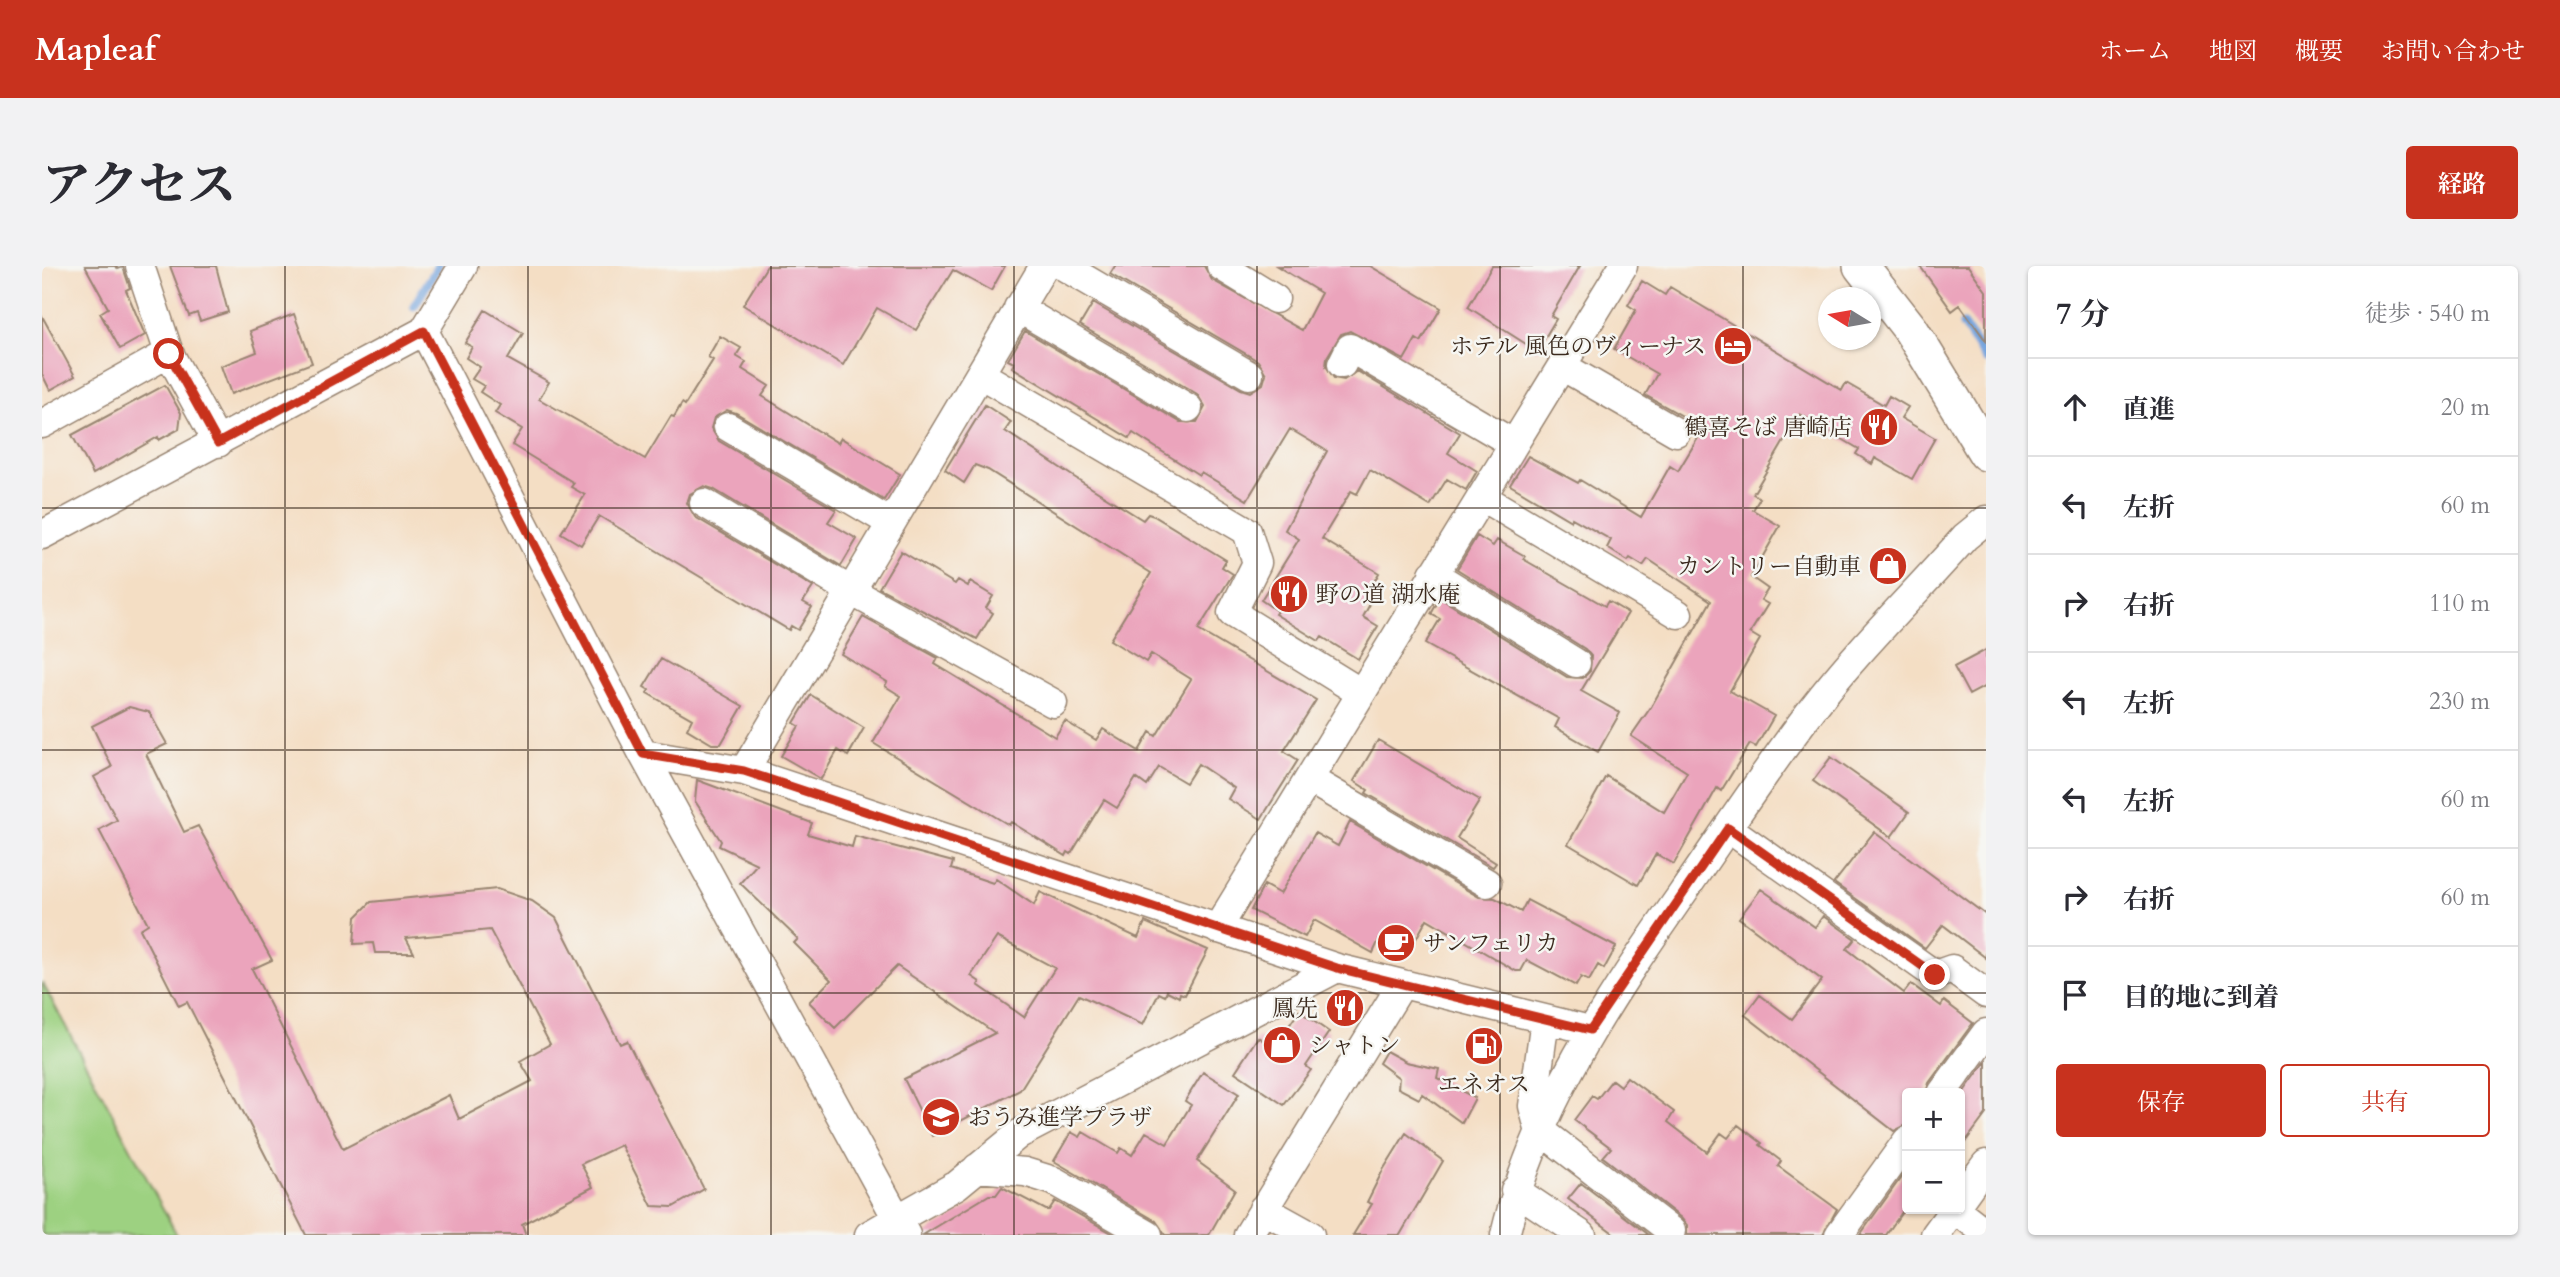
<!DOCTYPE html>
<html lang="ja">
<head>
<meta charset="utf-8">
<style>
	:root { --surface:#fff; --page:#f2f2f3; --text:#2b2b33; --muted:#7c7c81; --line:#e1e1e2; --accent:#c8321e }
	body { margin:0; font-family:Cardo,"Noto Serif JP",serif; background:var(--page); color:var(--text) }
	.controls { position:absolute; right:21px; bottom:21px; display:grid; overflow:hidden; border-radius:7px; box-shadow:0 2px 5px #0004 }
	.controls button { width:63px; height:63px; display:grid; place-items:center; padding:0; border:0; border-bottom:2px solid var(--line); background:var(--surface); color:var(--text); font:35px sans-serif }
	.compass { position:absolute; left:1776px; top:21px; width:63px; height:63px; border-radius:50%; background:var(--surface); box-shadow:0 2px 5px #0004; rotate:281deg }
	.stop { position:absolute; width:21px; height:21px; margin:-16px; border:5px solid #c8321e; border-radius:50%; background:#fff }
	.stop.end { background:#c8321e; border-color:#fff; box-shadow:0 2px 7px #0008 }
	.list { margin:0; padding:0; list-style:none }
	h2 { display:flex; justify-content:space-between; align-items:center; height:91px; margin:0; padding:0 28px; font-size:30px }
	h2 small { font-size:23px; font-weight:400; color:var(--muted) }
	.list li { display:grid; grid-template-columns:46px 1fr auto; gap:21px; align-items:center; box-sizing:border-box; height:98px; padding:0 28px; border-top:2px solid var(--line) }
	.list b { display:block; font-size:26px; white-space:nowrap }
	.list em { font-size:23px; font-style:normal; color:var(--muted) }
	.actions { display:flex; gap:14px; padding:21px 28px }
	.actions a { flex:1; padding:16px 0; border:2px solid var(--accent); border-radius:7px; text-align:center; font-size:24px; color:var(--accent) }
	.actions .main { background:var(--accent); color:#fff }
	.icon { flex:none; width:38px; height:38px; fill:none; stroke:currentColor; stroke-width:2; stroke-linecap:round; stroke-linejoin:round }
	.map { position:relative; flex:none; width:1944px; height:969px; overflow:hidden; border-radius:7px }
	header { display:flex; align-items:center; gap:42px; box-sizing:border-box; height:98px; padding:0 35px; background:var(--accent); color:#fff }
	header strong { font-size:33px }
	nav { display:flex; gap:38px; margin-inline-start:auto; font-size:24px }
	.intro { display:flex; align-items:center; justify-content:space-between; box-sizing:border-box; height:168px; padding:0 42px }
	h1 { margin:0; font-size:49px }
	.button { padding:18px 32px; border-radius:7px; background:var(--accent); color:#fff; font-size:24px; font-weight:700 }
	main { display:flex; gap:42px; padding:0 42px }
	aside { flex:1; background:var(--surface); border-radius:7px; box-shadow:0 2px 5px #0004 }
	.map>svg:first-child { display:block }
	.green { fill:#9dd181; stroke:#6c7e50; stroke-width:2 }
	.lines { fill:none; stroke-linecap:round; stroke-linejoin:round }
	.stream { stroke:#73a3dd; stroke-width:9 }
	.building { fill:#eba4bc; fill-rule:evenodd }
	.minor-casing { stroke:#988471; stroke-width:31 }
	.major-casing { stroke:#988471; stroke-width:38 }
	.minor { stroke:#fff; stroke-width:28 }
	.major { stroke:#fff; stroke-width:35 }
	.route { stroke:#c8321e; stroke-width:9 }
	.grid { fill:none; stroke:#3b2a1e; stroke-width:2; stroke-opacity:0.55 }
	.labels { text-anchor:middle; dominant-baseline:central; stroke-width:5; stroke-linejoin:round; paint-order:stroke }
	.poi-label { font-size:23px; fill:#3b2a1e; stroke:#f6f6f2; text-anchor:end }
</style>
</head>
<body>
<header>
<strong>Mapleaf</strong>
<nav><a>ホーム</a><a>地図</a><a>概要</a><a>お問い合わせ</a></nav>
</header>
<div class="intro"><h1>アクセス</h1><a class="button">経路</a></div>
<main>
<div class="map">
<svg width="1944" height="969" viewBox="0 0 1944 969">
	<rect width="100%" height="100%" fill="#f6f6f2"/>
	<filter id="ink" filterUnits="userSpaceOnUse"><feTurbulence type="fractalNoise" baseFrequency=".0143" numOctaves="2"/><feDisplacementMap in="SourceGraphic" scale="14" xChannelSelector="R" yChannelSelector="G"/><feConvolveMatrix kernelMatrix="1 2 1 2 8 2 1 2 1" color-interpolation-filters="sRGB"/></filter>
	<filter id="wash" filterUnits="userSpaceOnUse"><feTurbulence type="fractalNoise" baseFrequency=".00686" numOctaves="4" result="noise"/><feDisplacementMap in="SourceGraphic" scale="28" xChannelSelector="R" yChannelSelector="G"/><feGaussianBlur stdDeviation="1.57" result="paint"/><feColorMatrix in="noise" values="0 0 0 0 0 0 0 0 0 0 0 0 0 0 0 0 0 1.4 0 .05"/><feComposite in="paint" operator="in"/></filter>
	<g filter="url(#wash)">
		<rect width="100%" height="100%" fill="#f4dec4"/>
		<path class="green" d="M0,716L135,969H0Z"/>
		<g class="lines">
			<path class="stream" d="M372,40L396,0
				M1921,59L1944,93"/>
		</g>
		<g id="blocks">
			<path class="building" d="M43,0H74L76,3L81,1L88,22L84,24L103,69L78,83L58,47L66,42Z
				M128,0H174L186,46L158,55L155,47L147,50Z
				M725,0H963L949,25L911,4L874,64L835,42L801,99L701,39Z
				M1073,0H1162L1170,14L1260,64L1279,27L1235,0H1328L1399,42L1379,76L1374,73L1362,94L1308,65L1299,68L1285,91L1284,100L1292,112L1302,114L1315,105L1418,167L1406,187L1435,205L1424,224L1405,213L1388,240L1328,204L1315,228L1309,225L1280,273L1337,307L1330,319L1336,323L1321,351L1336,360L1316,393L1280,371L1277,375L1233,348L1235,345L1219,334L1257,273L1243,264L1285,185L1248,163L1205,234L1159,206L1157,209L1091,167L1087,172L970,101L972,97L966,94L983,65L1138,156H1155L1163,141L1155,128L1038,59L1051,37L1199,123L1208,126L1221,118L1224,108L1216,95L1068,8Z
				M1450,0H1538L1509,50L1514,53L1495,85L1426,41Z
				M1878,0H1926L1944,25V75L1918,39L1910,45Z
				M1600,15L1623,29L1628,21L1800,124L1804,117L1842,139L1847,130L1866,141L1859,152L1893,172L1870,213L1833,192L1830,198L1814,188L1817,183L1758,148L1711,228L1718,232L1711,244L1738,260L1709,311L1726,323L1719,334L1726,338L1708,367L1718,373L1688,425L1732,450L1714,481L1708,478L1679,525L1675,522L1632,598L1614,588L1596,619L1526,578L1564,510L1622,546L1645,506L1589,470L1609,441L1669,335L1606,293L1601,300L1588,292L1586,295L1565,282L1569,274L1530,252L1529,255L1468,219L1486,190L1536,217L1538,214L1599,251L1628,200L1636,205L1662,162L1603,129L1615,108L1572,83L1594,44L1586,39Z
				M443,44L481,67L466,93L507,116L497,133L603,193L629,150L632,151L640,137L643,139L671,94L666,91L678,70L699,82L694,90L704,96L700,103L727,120L720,130L796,177L799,172L858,208L842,234L694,147L685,144L672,152L669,162L677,175L794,244L786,256L815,273L799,300L671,223L662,220L648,228L645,237L653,251L771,321L761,336L770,341L756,364L749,360L747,364L557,250L539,279L519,267L543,229L529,221L532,217L470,179L480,163L453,147L458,139L438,126L442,120L430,113L438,101L424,92L430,81L423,77Z
				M252,48L270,97L189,128L179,100L215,86L208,65Z
				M0,50L33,110L8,124L0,108Z
				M123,119L139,147L137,163L117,174L116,171L51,208L30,169Z
				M943,139L969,156L963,165L1032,211L1101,254L1106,248L1112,250L1184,294L1180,301L1191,308L1156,364L1274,434L1242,485L1256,494L1219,553L1186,533L1192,522L1156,498L1144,517L1117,501L1105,520L1094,512L1075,542L1062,534L1029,588L1026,586L1024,590L969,556L967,559L831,477L859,430L843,420L845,416L799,388L821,351L896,392L893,398L1013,471L1023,455L1054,474L1061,463L1097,485L1108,466L1114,470L1149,413L1109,388L1104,396L1068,374L1109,307L946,204L933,199L922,217L903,204Z
				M1435,270L1451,280L1455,274L1483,290L1481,293L1563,340L1566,335L1586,347L1539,425L1578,447L1556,486L1513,461L1517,453L1383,378L1398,353L1389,348L1398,332L1525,411L1541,412L1548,405L1549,390L1543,383L1415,303Z
				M859,285L913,318L916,314L926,320L928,316L951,330L944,342L951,347L935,373L837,322Z
				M1944,384V420L1927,429L1912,401Z
				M619,393L701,440L679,478H670L645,463L650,453L605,427L607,424L602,421Z
				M769,429L822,462L806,490L796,484L779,513L739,490L757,460L752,457Z
				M87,441L107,446L125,478L104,488L142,566L156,560L230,694L210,703L301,883L407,829L417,853L490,815L478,795L508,778L448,664L364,672L372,687H333L331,677L312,678L314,651L329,636L455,623L490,635L514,652L578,778L585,775L662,923L631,941L610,940L579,879L539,898L551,921L480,958L484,969H264L145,736L137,740L98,663L106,658L57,564L75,554L52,511L70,501L50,460Z
				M1336,474L1438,534L1415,572L1454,597L1451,601L1324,527L1326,524L1312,515Z
				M1789,491L1867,546L1849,571L1771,515Z
				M655,514L770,557L766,568L810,581L813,570L911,596L909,603L951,617L954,613L992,639L998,626L1096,672L1103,656L1166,684L1143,729L1138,727L1137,731L1125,725L1123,730L1117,727L1101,759L1037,729L978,824L890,870L862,813L953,767L855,700L793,762L767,736L789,714L752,677L756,673L698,617L715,598L677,580L679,575L653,535ZM955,671L1013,702L982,751L936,719L938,716L929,710Z
				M1308,556L1437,631L1453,632L1479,646L1485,634L1574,681L1562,703L1556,699L1547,715L1539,711L1534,720L1485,694L1479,705H1474L1385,653L1370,680L1354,672L1350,681L1337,674L1331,687L1272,654L1263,671L1209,644L1222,619L1238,628L1273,567L1296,580Z
				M1832,566L1944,649V692L1901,659L1883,682L1792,617Z
				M1719,623L1773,661L1781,650L1813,673L1805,683L1862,727L1869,718L1899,740L1902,735L1931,757L1887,817L1884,827H1865V859L1852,865L1703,749L1718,729L1750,753L1780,714L1697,652Z
				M1257,745L1287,766L1264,800L1269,804L1242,839L1193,806L1216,771L1232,782Z
				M1344,785L1364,796L1397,803L1395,812L1433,832L1420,857L1380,828L1377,833L1356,822L1357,812L1337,797Z
				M1944,795V848L1918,883V831Z
				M1161,806L1197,828L1155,895L1193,923L1167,969H1123L1114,955L1012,895L1029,866L1038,871L1041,866L1076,887L1079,882L1090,889L1104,866L1125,878L1149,839L1143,835Z
				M1585,811L1632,846L1626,856L1665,886L1679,867L1686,872L1696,859L1720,877L1718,879L1739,895L1736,900L1795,943L1781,969H1645V959L1639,952L1561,891L1569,882L1532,854L1550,830L1555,833L1570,814L1578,820Z
				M1364,867L1401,895L1358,969H1311L1330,938L1325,936L1341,904Z
				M1865,903V939L1844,969H1818Z
				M1539,917L1607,969H1574L1526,933Z
				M960,921L1004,944H1007L1013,935L1073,969H881L947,929H954Z"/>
		</g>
	</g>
	<g filter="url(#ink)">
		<use href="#blocks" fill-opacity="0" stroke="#988471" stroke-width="2"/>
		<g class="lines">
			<g class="minor-casing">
				<path id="minor" d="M98,0L127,87L176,177
					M1021,0L1207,109
					M1179,0L1233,33
					M976,42L1146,142
					M382,65L601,488L864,969
					M1300,98L1308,82L1472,178
					M1520,100L1634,166
					M938,108L1205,265L1215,297L1190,347L1319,427
					M0,158L127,87
					M686,161L849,257
					M1440,231L1636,348
					M662,237L809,325L1011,437
					M0,269L382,65L421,0
					M1391,308L1534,397
					M601,488L702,505L1295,702L1548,764
					M702,505L1002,0
					M1267,513L1445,617
					M1686,562L1893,709L1910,703L1944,728
					M1175,663L1581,0
					M1503,753L1491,840L1497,863L1629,965
					M1900,827L1944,767
					M935,902L983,906L1012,915L1106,969
					M1473,924L1540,969
					M1918,934L1944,898
					M1221,943L1268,969
					M1913,943L1944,967
					M827,969L915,919L977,868L1295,702
					M1206,969L1360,718
					M1463,969C1493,842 1566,734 1640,628C1683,566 1725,502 1771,442C1817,382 1873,328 1923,271L1944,254
					M1797,969L1865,875
					M1893,969L1912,943"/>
			</g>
			<g class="major-casing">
				<path id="major" d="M1819,0L1869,64L1944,187"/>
			</g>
			<use href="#minor" class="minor"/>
			<use href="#major" class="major"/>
		</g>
	</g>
	<g class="lines" filter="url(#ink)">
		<path class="route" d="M127,88L176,177L382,65L601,488L702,505L1295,702L1548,764L1686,562L1893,709"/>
	</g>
	<path class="grid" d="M243,0V969M486,0V969M729,0V969M972,0V969M1215,0V969M1458,0V969M1701,0V969M0,242H1944M0,484H1944M0,727H1944"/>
	<defs>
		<g id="hotel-disc" transform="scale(2.0125)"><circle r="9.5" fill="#c8321e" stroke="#f6f6f2"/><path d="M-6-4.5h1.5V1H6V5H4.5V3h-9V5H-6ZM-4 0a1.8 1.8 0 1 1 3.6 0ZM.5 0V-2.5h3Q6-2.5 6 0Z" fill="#fff"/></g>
		<g id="restaurant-disc" transform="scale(2.0125)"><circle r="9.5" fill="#c8321e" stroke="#f6f6f2"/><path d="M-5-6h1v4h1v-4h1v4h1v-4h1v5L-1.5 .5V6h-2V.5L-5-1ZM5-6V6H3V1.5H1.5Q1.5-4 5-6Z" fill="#fff"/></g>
		<g id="shop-disc" transform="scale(2.0125)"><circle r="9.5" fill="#c8321e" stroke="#f6f6f2"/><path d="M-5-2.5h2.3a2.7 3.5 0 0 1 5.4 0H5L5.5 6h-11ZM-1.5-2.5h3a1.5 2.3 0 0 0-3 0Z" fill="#fff"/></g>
		<g id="cafe-disc" transform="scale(2.0125)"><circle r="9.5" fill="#c8321e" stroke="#f6f6f2"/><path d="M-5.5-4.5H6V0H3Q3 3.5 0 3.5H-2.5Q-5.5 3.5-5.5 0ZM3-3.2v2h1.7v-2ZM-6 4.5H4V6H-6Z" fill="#fff"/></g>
		<g id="fuel-disc" transform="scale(2.0125)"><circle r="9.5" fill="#c8321e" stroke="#f6f6f2"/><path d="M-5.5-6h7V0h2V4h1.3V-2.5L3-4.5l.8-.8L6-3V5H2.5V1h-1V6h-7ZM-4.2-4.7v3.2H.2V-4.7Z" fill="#fff"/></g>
		<g id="school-disc" transform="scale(2.0125)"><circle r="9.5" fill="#c8321e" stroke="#f6f6f2"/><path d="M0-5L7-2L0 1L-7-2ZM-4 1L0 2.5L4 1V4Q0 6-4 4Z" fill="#fff"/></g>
	</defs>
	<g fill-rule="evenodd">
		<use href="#hotel-disc" x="1691" y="80"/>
		<use href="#restaurant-disc" x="1837" y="161"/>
		<use href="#shop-disc" x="1846" y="300"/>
		<use href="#restaurant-disc" x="1247" y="328"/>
		<use href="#cafe-disc" x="1354" y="677"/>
		<use href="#restaurant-disc" x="1303" y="742"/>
		<use href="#shop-disc" x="1240" y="779"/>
		<use href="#fuel-disc" x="1442" y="780"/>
		<use href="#school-disc" x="899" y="851"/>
	</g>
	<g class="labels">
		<g class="poi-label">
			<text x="1664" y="80">ホテル 風色のヴィーナス</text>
			<text x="1810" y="161">鶴喜そば 唐崎店</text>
			<text x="1819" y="300">カントリー自動車</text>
			<text x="1274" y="328" text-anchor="start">野の道 湖水庵</text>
			<text x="1381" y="677" text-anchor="start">サンフェリカ</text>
			<text x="1276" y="742">鳳先</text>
			<text x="1267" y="779" text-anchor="start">シャトン</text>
			<text x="1442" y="818" text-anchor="middle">エネオス</text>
			<text x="926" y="851" text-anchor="start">おうみ進学プラザ</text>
		</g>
	</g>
</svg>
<div class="controls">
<button>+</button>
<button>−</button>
</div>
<svg class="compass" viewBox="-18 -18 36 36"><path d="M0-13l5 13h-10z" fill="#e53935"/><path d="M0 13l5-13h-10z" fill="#7c7c81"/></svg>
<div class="stop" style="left:127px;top:88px"></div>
<div class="stop end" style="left:1893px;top:709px"></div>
</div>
<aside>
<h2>7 分<small>徒歩 · 540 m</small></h2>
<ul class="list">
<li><svg class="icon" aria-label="ahead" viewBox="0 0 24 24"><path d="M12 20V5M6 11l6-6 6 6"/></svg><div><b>直進</b></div><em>20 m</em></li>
<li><svg class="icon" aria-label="left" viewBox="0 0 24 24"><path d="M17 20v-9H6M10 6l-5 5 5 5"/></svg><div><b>左折</b></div><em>60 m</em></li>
<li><svg class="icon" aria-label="right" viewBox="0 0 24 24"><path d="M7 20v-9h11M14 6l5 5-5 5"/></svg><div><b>右折</b></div><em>110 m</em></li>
<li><svg class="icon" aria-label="left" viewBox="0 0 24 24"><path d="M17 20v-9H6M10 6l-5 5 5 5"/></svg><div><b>左折</b></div><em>230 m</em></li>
<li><svg class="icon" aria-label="left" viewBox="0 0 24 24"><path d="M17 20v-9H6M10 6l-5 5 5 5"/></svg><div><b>左折</b></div><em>60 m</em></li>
<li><svg class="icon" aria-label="right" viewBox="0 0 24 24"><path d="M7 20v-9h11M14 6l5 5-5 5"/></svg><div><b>右折</b></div><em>60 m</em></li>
<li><svg class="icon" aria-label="arrive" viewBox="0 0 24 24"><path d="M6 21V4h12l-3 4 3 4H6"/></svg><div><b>目的地に到着</b></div></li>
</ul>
<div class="actions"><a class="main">保存</a><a>共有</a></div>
</aside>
</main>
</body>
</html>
